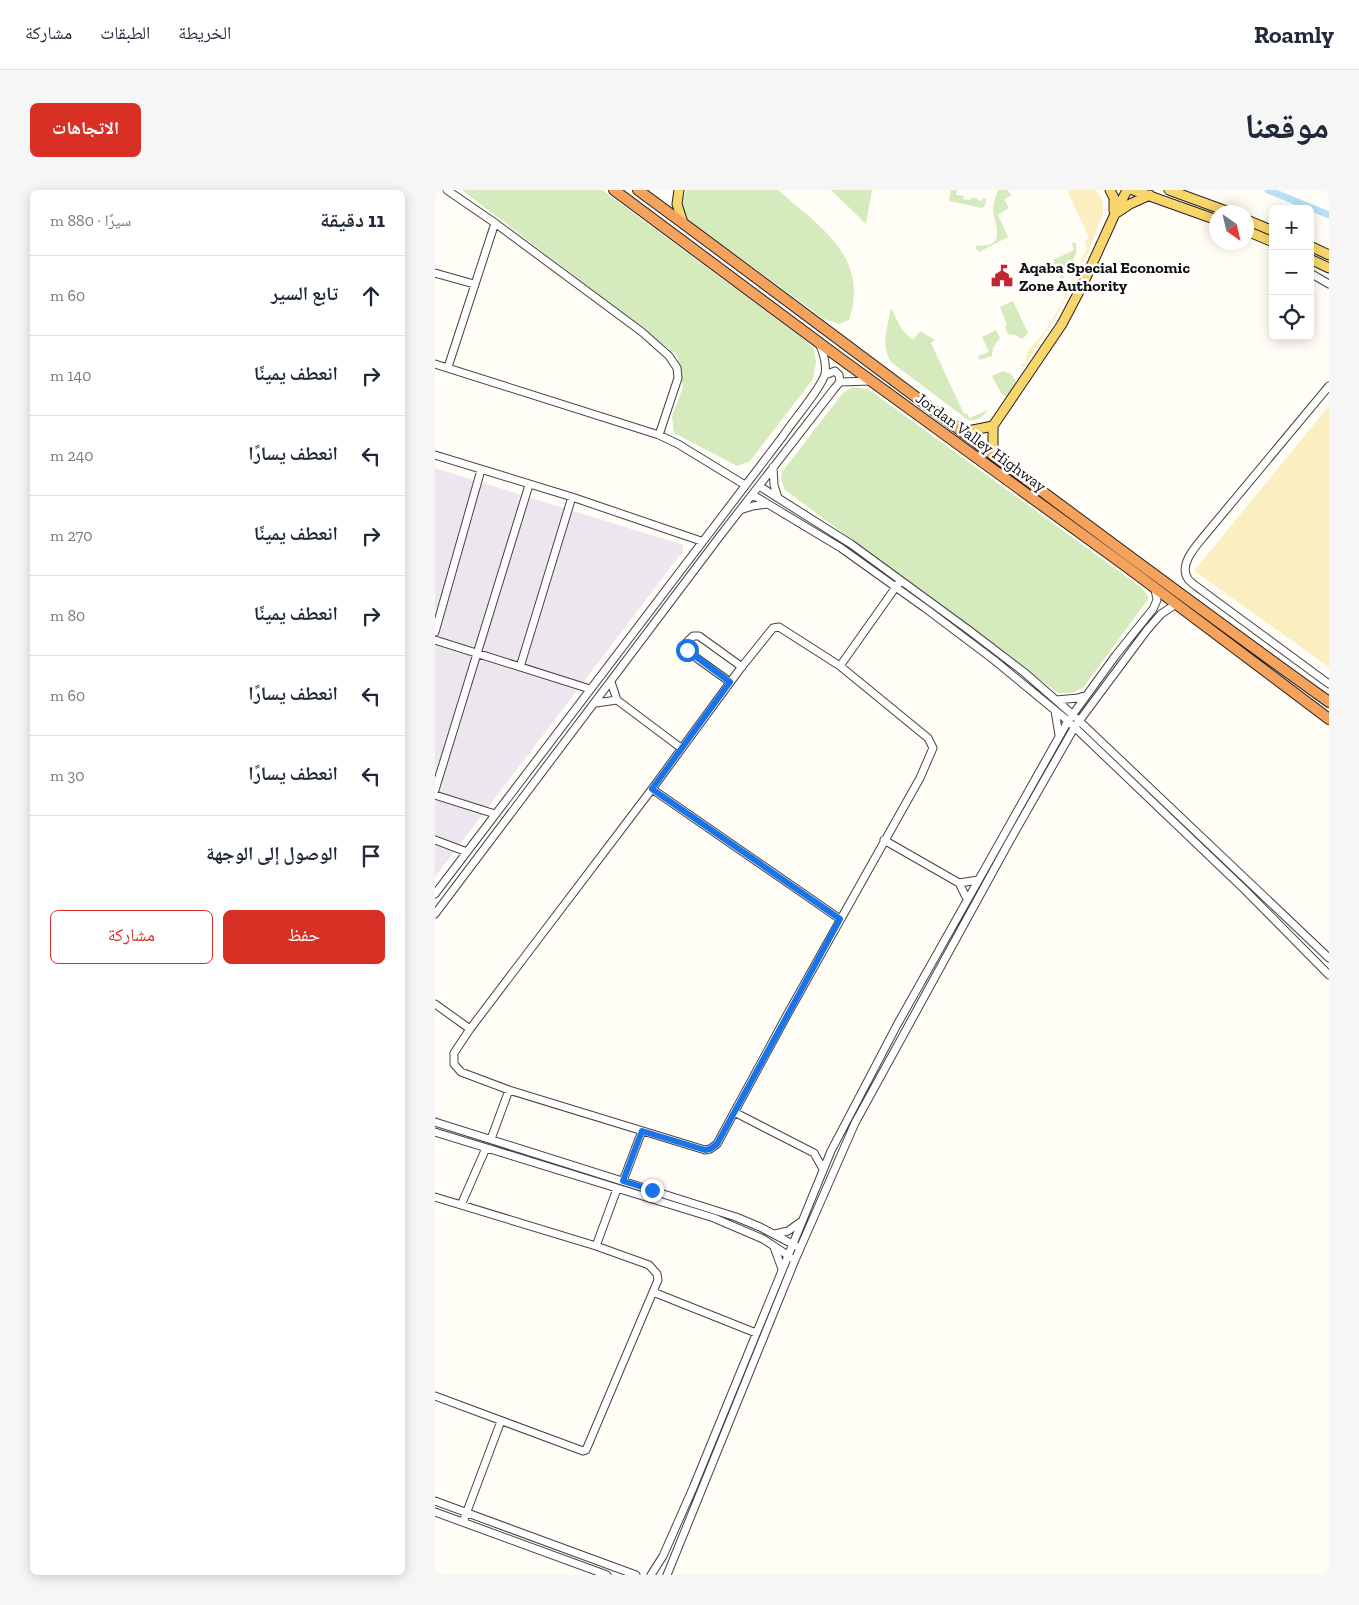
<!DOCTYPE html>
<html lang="ar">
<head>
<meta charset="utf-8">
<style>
	:root { --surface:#fff; --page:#f6f6f7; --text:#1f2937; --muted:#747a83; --line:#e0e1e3; --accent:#d93025 }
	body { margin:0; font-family:"Zilla Slab","Noto Naskh Arabic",serif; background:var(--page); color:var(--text); direction:rtl }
	.controls { position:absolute; right:15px; top:15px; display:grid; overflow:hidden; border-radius:8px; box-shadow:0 2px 12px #0003 }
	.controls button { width:45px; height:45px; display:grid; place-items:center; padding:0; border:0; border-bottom:1px solid var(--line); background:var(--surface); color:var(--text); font:25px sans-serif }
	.compass { position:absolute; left:774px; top:15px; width:45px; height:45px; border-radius:50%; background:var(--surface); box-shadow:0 2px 12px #0003; rotate:146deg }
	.stop { position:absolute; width:15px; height:15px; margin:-11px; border:4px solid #1a73e8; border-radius:50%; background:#fff }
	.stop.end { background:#1a73e8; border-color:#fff; box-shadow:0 1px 5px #0008 }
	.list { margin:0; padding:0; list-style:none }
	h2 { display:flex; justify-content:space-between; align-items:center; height:65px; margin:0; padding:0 20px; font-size:21px }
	h2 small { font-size:16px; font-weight:400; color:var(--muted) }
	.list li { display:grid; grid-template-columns:32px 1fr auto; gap:15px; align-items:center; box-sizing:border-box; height:80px; padding:0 20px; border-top:1px solid var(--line) }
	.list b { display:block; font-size:19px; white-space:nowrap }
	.list em { font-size:16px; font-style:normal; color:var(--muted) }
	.actions { display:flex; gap:10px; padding:15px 20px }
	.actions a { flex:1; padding:11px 0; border:1px solid var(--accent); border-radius:8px; text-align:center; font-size:18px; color:var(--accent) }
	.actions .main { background:var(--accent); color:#fff }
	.icon { flex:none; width:28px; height:28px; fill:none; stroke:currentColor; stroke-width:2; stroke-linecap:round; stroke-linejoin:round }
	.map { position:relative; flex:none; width:894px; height:1385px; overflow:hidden; direction:ltr; border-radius:8px }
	header { display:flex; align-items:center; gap:30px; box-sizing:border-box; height:70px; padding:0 25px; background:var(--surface); border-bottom:1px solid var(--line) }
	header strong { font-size:24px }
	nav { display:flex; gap:28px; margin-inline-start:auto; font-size:18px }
	.intro { display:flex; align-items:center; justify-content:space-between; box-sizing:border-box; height:120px; padding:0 30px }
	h1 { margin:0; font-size:35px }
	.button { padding:12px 22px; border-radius:8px; background:var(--accent); color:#fff; font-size:18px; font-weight:700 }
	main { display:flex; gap:30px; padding:0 30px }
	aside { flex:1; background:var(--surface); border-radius:8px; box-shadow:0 2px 12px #0003 }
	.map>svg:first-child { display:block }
	.industrial { fill:#eee6ef }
	.green { fill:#d5ebbd }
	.sand { fill:#fbeec1 }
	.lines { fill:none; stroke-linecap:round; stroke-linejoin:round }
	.canal { stroke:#b9e0f7; stroke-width:7 }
	.minor-casing { stroke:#444; stroke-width:9 }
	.major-casing { stroke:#222; stroke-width:11 }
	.highway-casing { stroke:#222; stroke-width:12 }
	.minor { stroke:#fff; stroke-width:7 }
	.major { stroke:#f9d66b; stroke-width:9 }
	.highway { stroke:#f5a25d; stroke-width:10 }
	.route { stroke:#1a73e8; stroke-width:6 }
	.labels { text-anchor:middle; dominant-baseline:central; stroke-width:5; stroke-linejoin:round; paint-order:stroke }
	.poi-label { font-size:16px; font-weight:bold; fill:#111; stroke:#fff; text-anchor:start }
	.street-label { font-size:16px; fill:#111; stroke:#fff }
</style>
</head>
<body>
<header>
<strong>Roamly</strong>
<nav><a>الخريطة</a><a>الطبقات</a><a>مشاركة</a></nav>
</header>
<div class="intro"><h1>موقعنا</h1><a class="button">الاتجاهات</a></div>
<main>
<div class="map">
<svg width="894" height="1385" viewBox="0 0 894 1385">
	<rect width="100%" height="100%" fill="#fffdf5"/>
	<path class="industrial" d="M0,278L248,355V361L0,687Z"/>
	<path class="green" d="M27,0H167L366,147L379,159L381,172L378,189L315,271L302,276L239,243L237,226L248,197L242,165Z
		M252,0H343C385,37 435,67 414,130L404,134L389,129L249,27C248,17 246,9 252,0Z
		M396,0H437L431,34Z
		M516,0H522L521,5L529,6L528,9L535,10L536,8H542V10L547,11L548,8L551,9L550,16L547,18L514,11Z
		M563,0H573L576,6L569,9L574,18L563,25L573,47L544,62L541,59V56C545,55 549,56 553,55C570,50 558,31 558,20C558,13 561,6 563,0Z
		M637,53H641V64L626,92L623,94L621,91L626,88L618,70L639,60Z
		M578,111L593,143L587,149L580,145L573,144L570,137L572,135L565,117Z
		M456,118L467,140L478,150L485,141L500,150L496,153L529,224L532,223L534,228L553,220C547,228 542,231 533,230L456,172C445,154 453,137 456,118Z
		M561,140L565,148L558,158L557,166L545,170L543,166L554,162L547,147Z
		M568,181L576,184L582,193L579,200L571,207L566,203L557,186Z
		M418,197L433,199L707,398L714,408L648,498L636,503H623L350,300L346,290L347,282L408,203Z"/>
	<path class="sand" d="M632,0H661L668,12V24L653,63L621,127L588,178L586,175L590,172L593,161L609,143L625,116L652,58L649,52L654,48Z
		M894,216V477L759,381Z"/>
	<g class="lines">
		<path class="canal" d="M833,0L894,25"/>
		<g class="minor-casing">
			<path id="minor" d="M12,0L60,33L207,142L234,166L242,178L243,188L224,245
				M0,83L39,94
				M875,83L894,94
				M0,174L224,245L243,254L310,295
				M13,177L60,33
				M390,185L400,181L404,185L405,192
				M894,196L770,345C762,355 743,374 753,389C757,394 764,398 769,402L894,494
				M0,265L137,307L266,351
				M338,277L339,295L343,308
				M324,296L416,354L535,441L590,483L638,525L894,768
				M305,320L318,316L333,314
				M720,399L722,410L718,419L681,465L633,531L810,700L894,785
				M344,437L405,476L493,548L498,558L485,588L352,825L282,954L275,959L270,960L74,900L26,882L19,874V863L35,839L217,599L305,479L338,438Z
				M0,442L46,280
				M0,450L155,499
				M405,476L463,394
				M85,477L137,307
				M176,492L182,510L246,558
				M295,492L256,464L251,458V453L258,446H264L307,477
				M621,510L643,508L652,505
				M161,513L182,510
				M620,521L624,545
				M217,599L405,729
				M0,600L94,295
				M0,605L60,624
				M0,650L32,662
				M449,650L524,693L532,709
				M524,693L543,690
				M0,704L348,246C357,232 387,197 390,184C392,173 388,162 384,153
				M0,724L285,346L399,199L405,192L436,191
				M0,814L35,839
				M299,922L379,963L388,979
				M0,932L301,1027L325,1037L361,1056
				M0,942L279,1028L328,1049L357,1068
				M56,949L74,900
				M188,991L207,941
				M0,1007L161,1056L214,1075L222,1084L223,1090L151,1260L148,1261L0,1206
				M26,1015L51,958
				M340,1044L353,1041L367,1031
				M161,1056L182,999
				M339,1057L347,1079
				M218,1102L321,1143
				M0,1311L201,1385
				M0,1322L172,1385
				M28,1332L66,1231
				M216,1385L228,1366L258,1298L396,961L462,835L633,531L559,470L490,418L406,358L318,305
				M232,1385L360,1070L420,933L573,654L639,538L712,440L726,424L741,414"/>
		</g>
		<g class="major-casing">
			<path id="major" d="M244,0L242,14L248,33
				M675,0L679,8V21
				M698,0L782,30
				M734,0L794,22
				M683,22L695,14L715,5
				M812,30L838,41
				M812,41L838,52
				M875,56L894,65
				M875,69L894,78
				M528,242L558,236
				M558,265V236L627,134L648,94L679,26L692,0"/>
		</g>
		<g class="highway-casing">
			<path id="highway" d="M179,0L402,166L692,377L894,529
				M203,0C434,170 661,345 894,512"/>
		</g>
		<use href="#minor" class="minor"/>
		<use href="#major" class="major"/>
		<use href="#highway" class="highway"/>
	</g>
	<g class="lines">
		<path class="route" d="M217,1000L188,991L207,941L270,960L275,959L282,954L405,729L217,599L295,492L252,460"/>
	</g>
	<defs>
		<g id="civic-bare" transform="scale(1.725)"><path d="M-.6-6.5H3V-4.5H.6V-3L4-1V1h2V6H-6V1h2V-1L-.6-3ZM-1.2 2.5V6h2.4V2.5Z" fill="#c4262e" stroke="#fff" stroke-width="2.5" paint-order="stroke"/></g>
	</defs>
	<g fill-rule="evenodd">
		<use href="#civic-bare" x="567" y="86"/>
	</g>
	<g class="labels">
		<g class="poi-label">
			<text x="584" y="77">Aqaba Special Economic<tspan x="584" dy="18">Zone Authority</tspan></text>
		</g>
		<g class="street-label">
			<text transform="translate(546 252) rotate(36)">Jordan Valley Highway</text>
		</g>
	</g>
</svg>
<div class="controls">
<button>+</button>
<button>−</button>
<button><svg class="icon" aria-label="locate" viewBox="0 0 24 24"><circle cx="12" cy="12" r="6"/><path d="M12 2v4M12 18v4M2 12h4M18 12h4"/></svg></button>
</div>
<svg class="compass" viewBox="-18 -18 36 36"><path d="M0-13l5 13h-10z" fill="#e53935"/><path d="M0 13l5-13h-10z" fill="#747a83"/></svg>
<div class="stop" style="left:252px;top:460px"></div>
<div class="stop end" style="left:217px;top:1000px"></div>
</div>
<aside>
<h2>11 دقيقة<small>سيرًا · 880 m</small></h2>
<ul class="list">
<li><svg class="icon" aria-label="ahead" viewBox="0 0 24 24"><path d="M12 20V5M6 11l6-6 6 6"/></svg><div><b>تابع السير</b></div><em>60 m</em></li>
<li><svg class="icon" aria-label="right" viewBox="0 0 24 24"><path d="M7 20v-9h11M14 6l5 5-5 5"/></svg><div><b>انعطف يمينًا</b></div><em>140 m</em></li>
<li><svg class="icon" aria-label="left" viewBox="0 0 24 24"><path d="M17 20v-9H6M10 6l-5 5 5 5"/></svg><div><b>انعطف يسارًا</b></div><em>240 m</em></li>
<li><svg class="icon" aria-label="right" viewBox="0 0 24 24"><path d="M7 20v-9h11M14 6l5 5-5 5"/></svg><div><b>انعطف يمينًا</b></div><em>270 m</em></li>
<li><svg class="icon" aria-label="right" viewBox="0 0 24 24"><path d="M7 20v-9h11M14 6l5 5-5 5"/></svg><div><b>انعطف يمينًا</b></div><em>80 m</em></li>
<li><svg class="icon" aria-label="left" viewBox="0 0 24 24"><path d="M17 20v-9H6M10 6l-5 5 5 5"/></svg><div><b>انعطف يسارًا</b></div><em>60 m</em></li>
<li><svg class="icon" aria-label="left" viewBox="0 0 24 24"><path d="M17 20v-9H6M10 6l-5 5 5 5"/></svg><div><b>انعطف يسارًا</b></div><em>30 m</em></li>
<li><svg class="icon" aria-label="arrive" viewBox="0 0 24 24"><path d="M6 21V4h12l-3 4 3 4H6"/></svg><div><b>الوصول إلى الوجهة</b></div></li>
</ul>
<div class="actions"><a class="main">حفظ</a><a>مشاركة</a></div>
</aside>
</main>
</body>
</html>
